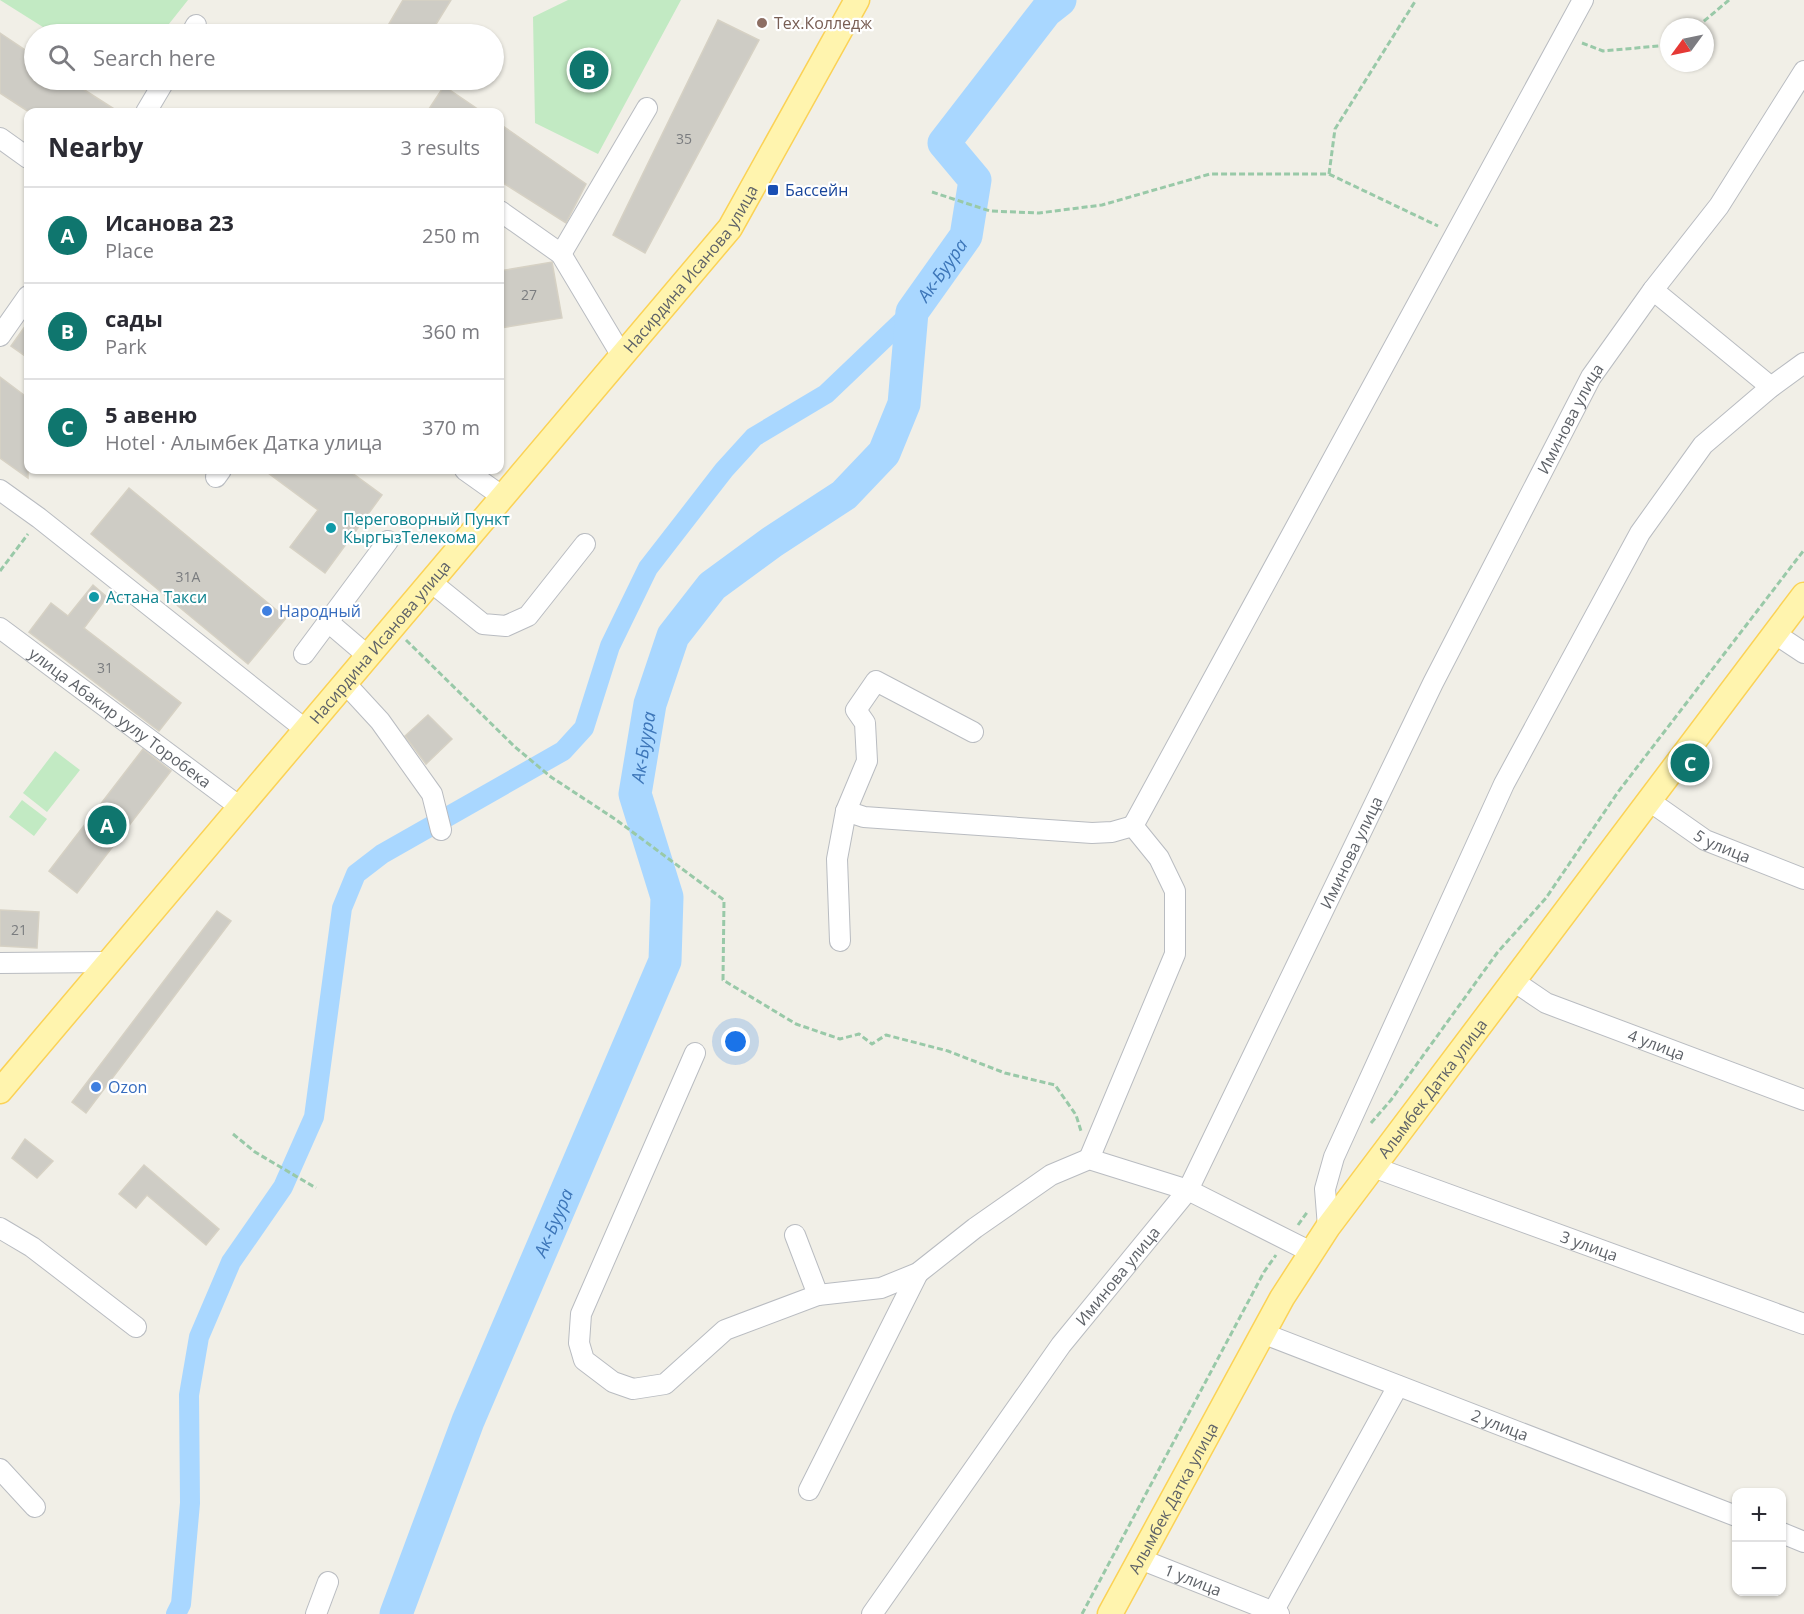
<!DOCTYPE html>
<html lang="en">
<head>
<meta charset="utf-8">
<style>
	:root { --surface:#fff; --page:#f7f7f7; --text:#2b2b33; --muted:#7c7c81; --line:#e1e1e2; --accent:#0f766e }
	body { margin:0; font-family:"Open Sans",sans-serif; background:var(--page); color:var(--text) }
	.controls { position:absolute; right:18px; bottom:18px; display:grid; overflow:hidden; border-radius:12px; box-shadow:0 2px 4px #0004 }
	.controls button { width:54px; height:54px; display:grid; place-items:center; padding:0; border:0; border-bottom:2px solid var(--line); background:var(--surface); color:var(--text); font:30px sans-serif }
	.compass { position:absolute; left:1660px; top:18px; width:54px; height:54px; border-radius:50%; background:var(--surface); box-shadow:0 2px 4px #0004; rotate:237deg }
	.you { position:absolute; left:736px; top:1042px; width:21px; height:21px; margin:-15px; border:4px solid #fff; border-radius:50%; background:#1a73e8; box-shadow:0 0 0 9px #1a73e833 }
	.badge { display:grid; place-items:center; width:39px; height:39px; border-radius:50%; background:var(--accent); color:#fff; font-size:20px; font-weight:700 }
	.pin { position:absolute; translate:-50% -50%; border:3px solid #fff; box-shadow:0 2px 6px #0006 }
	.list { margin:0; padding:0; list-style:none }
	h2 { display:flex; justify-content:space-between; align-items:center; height:78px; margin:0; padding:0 24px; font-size:26px }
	h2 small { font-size:20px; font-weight:400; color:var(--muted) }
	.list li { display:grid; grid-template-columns:39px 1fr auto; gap:18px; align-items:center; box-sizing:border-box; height:96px; padding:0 24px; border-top:2px solid var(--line) }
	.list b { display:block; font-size:22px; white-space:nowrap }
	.list p { margin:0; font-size:20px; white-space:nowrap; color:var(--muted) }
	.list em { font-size:20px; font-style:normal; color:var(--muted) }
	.icon { flex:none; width:33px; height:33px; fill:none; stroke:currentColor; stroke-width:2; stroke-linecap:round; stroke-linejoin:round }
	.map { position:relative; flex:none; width:1804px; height:1614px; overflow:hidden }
	.search { position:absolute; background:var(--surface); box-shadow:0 2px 4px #0004; left:24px; top:24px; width:480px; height:66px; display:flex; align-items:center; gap:15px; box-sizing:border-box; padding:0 21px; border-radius:33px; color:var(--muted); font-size:22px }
	.panel { position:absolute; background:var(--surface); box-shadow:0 2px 4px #0004; left:24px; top:108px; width:480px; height:366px; border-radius:12px }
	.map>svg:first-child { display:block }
	.green { fill:#c2eac3 }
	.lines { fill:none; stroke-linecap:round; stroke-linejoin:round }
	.canal { stroke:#a9d7ff; stroke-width:20 }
	.river { stroke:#a9d7ff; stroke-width:33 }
	.building { fill:#ceccc5; stroke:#d6d1c4; stroke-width:1.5 }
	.minor-casing { stroke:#b9bcc1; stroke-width:22 }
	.major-casing { stroke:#fbd256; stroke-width:27 }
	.path { stroke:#99c9a8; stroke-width:3; stroke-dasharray:6 3; stroke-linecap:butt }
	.minor { stroke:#fff; stroke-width:20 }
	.major { stroke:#fff4ae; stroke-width:24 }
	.education-dot { fill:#8d6e63; stroke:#fff; stroke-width:2 }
	.transit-dot { fill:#1a4fb4; stroke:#fff; stroke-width:2 }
	.culture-dot { fill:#0f9aa8; stroke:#fff; stroke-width:2 }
	.shop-dot { fill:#3f7fe0; stroke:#fff; stroke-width:2 }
	.labels { text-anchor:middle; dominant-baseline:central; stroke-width:4.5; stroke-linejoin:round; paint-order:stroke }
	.number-label { font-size:14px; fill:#7a7c7f }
	.education-label { font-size:16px; fill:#785e54; stroke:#fff; text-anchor:start }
	.transit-label { font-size:16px; fill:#164399; stroke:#fff; text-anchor:start }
	.street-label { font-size:16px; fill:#5e6268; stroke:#fff }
	.culture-label { font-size:16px; fill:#0d838f; stroke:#fff; text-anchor:start }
	.shop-label { font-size:16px; fill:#366cbe; stroke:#fff; text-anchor:start }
	.water-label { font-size:18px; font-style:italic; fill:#3d76b9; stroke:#fff }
</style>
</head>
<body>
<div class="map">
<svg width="1804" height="1614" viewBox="0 0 1804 1614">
	<rect width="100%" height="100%" fill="#f1efe7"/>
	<path class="green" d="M0,0H188L161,34H54Z
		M568,0H681L598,154L535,123L533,17Z
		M55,751L80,770L47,812L23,793Z
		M22,800L47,819L34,836L9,817Z"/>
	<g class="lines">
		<path class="canal" d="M176,1614L181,1604L190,1503L189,1395L199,1337L231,1262L283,1187L314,1117L342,908L356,874L382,854L563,751L584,728L610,646L648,568L724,470L754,437L826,394L912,312"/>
		<path class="river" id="s1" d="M396,1614L468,1421L665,961L667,897L635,794L650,704L673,636L712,586L772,542L844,495L884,453L904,404L912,312L966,236L975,180L944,143L1046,11L1060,0"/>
	</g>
	<path class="building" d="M403,0H451L430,34H383Z
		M718,20L759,40L645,253L613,235Z
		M0,33L34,56V80H69L119,112H29L0,93Z
		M444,86L482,112H427Z
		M500,124L586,184L566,223L500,181Z
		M552,262L562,318L500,328V271Z
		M28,322V358L11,346Z
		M0,377L28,398V478L0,458Z
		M264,470H348L382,495L325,573L290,547L318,510Z
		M129,488L286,618L248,664L91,534Z
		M93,585L107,597L84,628L181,703L159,731L29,632L51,603L68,616Z
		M428,715L452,739L426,764L405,736Z
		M143,749L171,771L77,893L49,871Z
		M0,910L39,912L37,948L0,946Z
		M217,911L231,921L86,1113L72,1102Z
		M25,1139L53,1161L37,1178L12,1158Z
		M144,1165L219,1229L206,1245L147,1195L136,1208L119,1194Z"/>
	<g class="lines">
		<g class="minor-casing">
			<g id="minor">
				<path d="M191,34L196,25"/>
				<path d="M146,112L165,80"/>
				<path d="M0,138L28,158"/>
				<path d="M500,211L561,254L622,356"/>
				<path d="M561,254L647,108"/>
				<path d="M1653,290L1771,387"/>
				<path d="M0,336L28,296"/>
				<path d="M465,470L503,497"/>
				<path d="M216,477L221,470"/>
				<path d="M0,490L39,518L306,730"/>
				<path d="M431,582L483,624L506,626L528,616L585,544"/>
				<path d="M327,621L368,656"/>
				<path id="s2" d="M0,628L240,807"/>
				<path d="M1774,633L1804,653"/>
				<path d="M304,654L388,541"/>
				<path d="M345,683L380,721L432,794L441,830"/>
				<path id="s3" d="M1648,800L1705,840L1804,879"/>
				<path d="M846,811L864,817L1092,833L1112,832L1133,826"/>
				<path d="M840,941L837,859L846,811L867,761L865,723L856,710L876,681L973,732"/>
				<path d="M0,963L109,962"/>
				<path id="s4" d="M1512,980L1546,1003L1804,1100"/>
				<path d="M695,1053L581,1314L579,1343L584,1360L613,1382L633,1389L665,1384L725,1330L818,1295L881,1288L918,1273L975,1228L1051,1175L1089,1159L1188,1190L1311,1252"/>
				<path d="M1089,1159L1175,954V891L1159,858L1133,826L1583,0"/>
				<path id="s5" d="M1373,1167L1804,1324"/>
				<path d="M1328,1227L1325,1189L1334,1157L1504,784L1640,533L1703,445L1771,387L1804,363"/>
				<path d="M0,1228L32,1247L136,1327"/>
				<path d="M795,1235L818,1295"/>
				<path id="s6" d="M1262,1333L1736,1516"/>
				<path d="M0,1469L35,1507"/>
				<path d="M809,1490L918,1273"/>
				<path d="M1782,1533L1804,1542"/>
				<path id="s7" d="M1140,1559L1279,1614"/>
				<path d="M1273,1612L1398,1386"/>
				<path d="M316,1614L328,1582"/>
				<path id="s8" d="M872,1614L1061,1345L1188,1190L1433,683L1591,377L1653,290L1719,206L1804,71"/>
			</g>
		</g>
		<g class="major-casing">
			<g id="major">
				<path id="s9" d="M0,1091L730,228L857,0"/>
				<path id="s10" d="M1110,1614L1282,1298L1328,1227L1804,595"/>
			</g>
		</g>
		<path class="path" d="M1697,27L1729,0
			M1582,43L1603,51L1669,45
			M1329,174L1335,129L1416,0
			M932,192L990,211L1039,213L1102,205L1210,174H1329L1438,226
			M0,571L28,534
			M406,640L515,747L551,777L615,819L724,900L723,980L796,1024L840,1039L859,1034L872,1044L886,1035L948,1051L1005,1073L1055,1085L1076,1115L1081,1131
			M1371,1123L1391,1100L1497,953L1546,898L1618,792L1804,550
			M233,1134L255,1152L316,1188
			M1298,1225L1308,1211
			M1082,1614L1264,1272L1276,1255"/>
		<use href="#minor" class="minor"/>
		<use href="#major" class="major"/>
	</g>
	<circle class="education-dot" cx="762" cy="23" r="6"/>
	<rect class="transit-dot" x="767" y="184" width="12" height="12" rx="3"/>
	<g class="culture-dot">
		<circle cx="331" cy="528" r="6"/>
		<circle cx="94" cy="597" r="6"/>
	</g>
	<g class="shop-dot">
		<circle cx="267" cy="611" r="6"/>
		<circle cx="96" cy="1087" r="6"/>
	</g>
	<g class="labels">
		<g class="number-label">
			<text x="684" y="138">35</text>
			<text x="529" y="294">27</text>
			<text x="188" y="576">31А</text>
			<text x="105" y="667">31</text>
			<text x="19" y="929">21</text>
		</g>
		<g class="education-label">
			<text x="774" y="23">Тех.Колледж</text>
		</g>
		<g class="transit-label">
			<text x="785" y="190">Бассейн</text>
		</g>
		<g class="street-label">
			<text stroke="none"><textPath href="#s9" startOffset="1074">Насирдина Исанова улица</textPath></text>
			<text stroke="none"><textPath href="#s8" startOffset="1390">Иминова улица</textPath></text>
			<text stroke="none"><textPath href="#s9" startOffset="588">Насирдина Исанова улица</textPath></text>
			<text stroke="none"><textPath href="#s2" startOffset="150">улица Абакир уулу Торобека</textPath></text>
			<text stroke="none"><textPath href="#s3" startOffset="88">5 улица</textPath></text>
			<text stroke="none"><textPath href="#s8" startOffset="904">Иминова улица</textPath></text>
			<text stroke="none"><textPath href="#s4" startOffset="159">4 улица</textPath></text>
			<text stroke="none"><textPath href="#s10" startOffset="618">Алымбек Датка улица</textPath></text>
			<text stroke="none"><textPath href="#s5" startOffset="230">3 улица</textPath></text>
			<text stroke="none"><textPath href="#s8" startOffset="418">Иминова улица</textPath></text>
			<text stroke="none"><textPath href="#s6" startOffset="255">2 улица</textPath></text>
			<text stroke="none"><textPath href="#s10" startOffset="132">Алымбек Датка улица</textPath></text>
			<text stroke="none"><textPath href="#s7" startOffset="57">1 улица</textPath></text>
		</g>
		<g class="culture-label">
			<text x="343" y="519">Переговорный Пункт<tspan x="343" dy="18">КыргызТелекома</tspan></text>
			<text x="106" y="597">Астана Такси</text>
		</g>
		<g class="shop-label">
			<text x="279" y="611">Народный</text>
			<text x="108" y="1087">Ozon</text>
		</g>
		<g class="water-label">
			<text stroke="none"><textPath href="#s1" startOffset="1520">Ак-Буура</textPath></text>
			<text stroke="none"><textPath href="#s1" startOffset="926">Ак-Буура</textPath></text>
			<text stroke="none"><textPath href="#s1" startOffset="422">Ак-Буура</textPath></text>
		</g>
	</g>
</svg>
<div class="controls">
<button>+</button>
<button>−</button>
</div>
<svg class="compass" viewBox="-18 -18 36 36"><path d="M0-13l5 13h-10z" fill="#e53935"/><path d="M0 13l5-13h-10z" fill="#7c7c81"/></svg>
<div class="you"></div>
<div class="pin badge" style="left:107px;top:825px">A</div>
<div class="pin badge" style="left:589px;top:70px">B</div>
<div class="pin badge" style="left:1690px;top:763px">C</div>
<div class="search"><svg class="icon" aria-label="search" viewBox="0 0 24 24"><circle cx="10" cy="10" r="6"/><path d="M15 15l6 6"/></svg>Search here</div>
<section class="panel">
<h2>Nearby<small>3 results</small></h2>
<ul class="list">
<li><span class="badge">A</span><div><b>Исанова 23</b><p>Place</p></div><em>250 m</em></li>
<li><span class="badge">B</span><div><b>сады</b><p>Park</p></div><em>360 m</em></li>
<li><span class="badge">C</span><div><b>5 авеню</b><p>Hotel · Алымбек Датка улица</p></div><em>370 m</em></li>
</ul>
</section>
</div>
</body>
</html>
